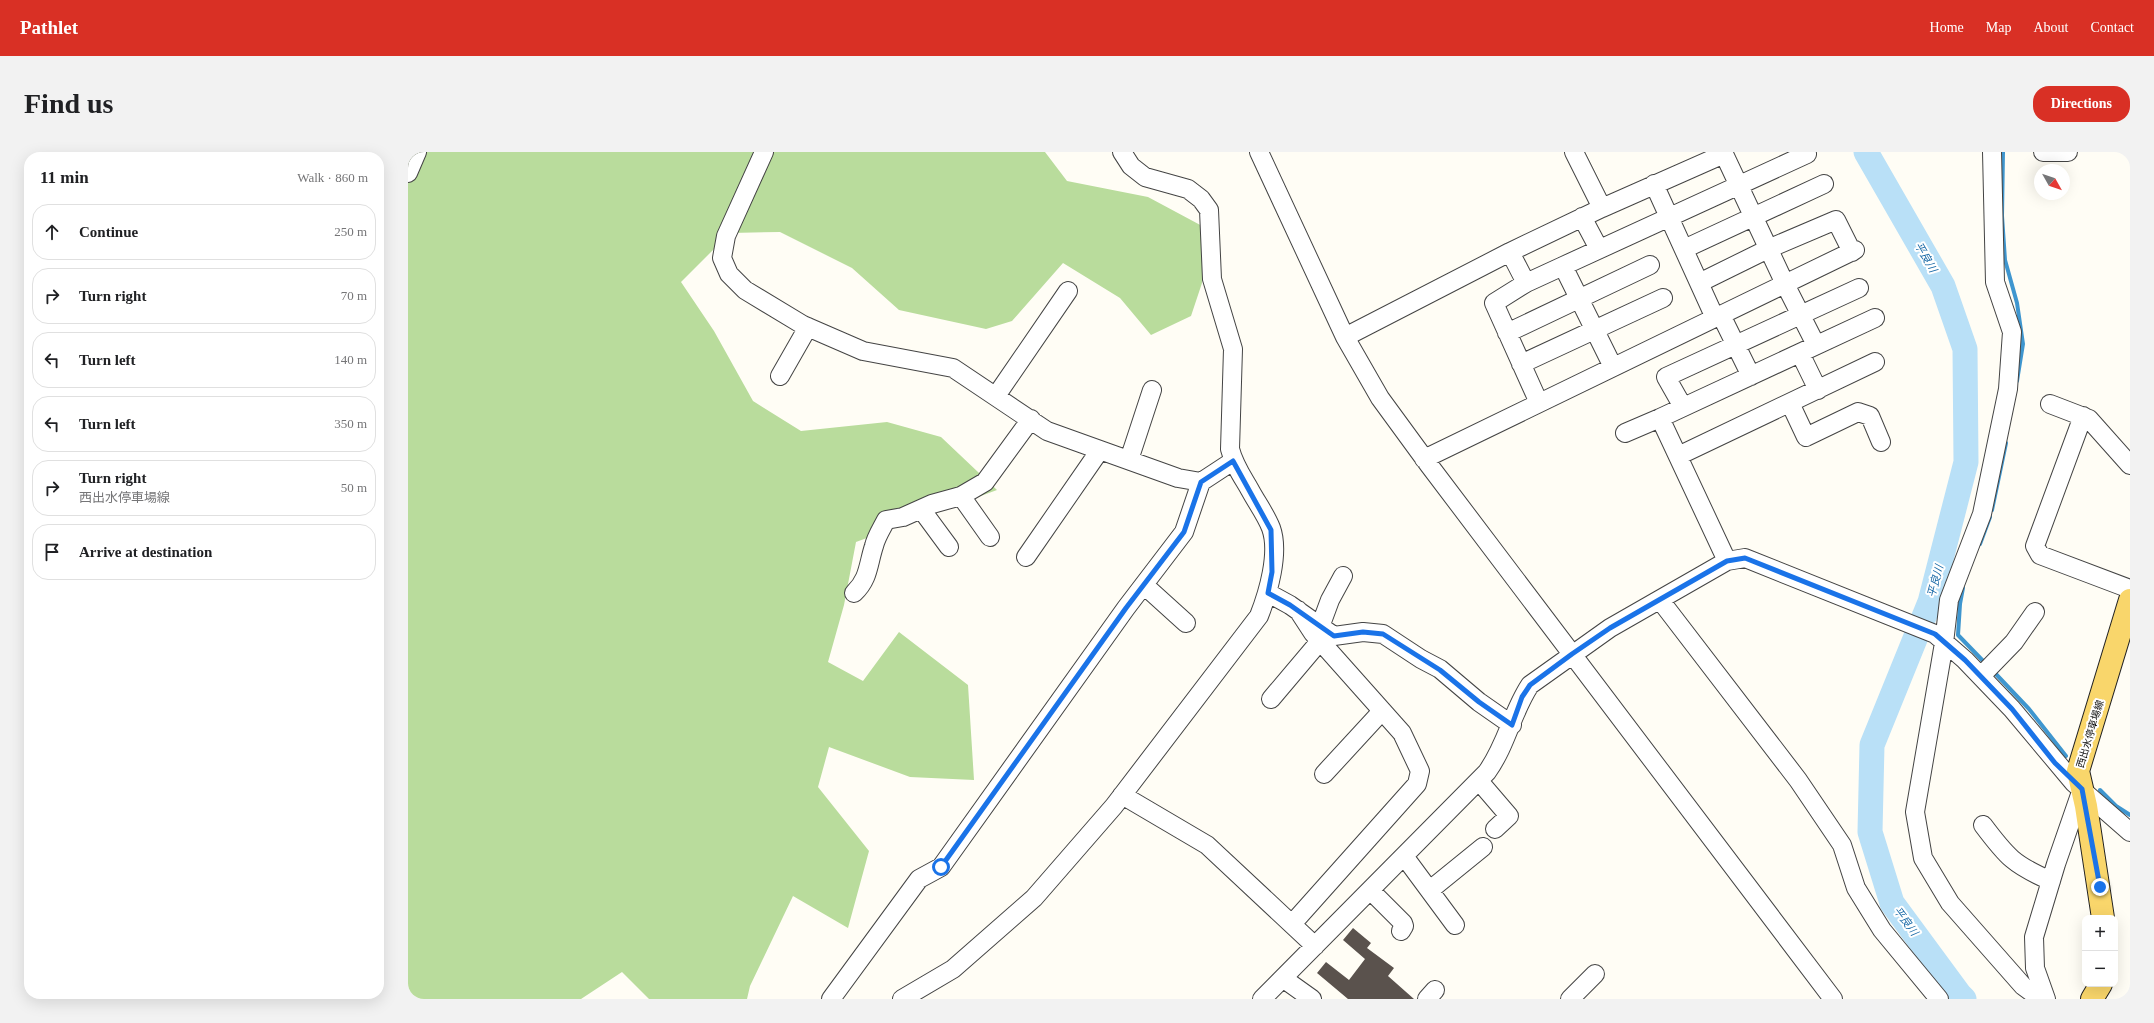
<!DOCTYPE html>
<html lang="en">
<head>
<meta charset="utf-8">
<style>
	:root { --surface:#fff; --page:#f2f2f2; --text:#202124; --muted:#757577; --line:#e0e0e0; --accent:#d93025 }
	body { margin:0; font-family:"Times New Roman","Noto Sans JP",serif; background:var(--page); color:var(--text) }
	.controls { position:absolute; right:12px; bottom:12px; display:grid; overflow:hidden; border-radius:8px; box-shadow:0 4px 16px #0002 }
	.controls button { width:36px; height:36px; display:grid; place-items:center; padding:0; border:0; border-bottom:1px solid var(--line); background:var(--surface); color:var(--text); font:20px sans-serif }
	.compass { position:absolute; left:1626px; top:12px; width:36px; height:36px; border-radius:50%; background:var(--surface); box-shadow:0 4px 16px #0002; rotate:130deg }
	.stop { position:absolute; width:12px; height:12px; margin:-9px; border:3px solid #1a73e8; border-radius:50%; background:#fff }
	.stop.end { background:#1a73e8; border-color:#fff; box-shadow:0 1px 4px #0008 }
	.list { margin:0; padding:0; list-style:none }
	h2 { display:flex; justify-content:space-between; align-items:center; height:52px; margin:0; padding:0 16px; font-size:17px }
	h2 small { font-size:13px; font-weight:400; color:var(--muted) }
	.list li { display:grid; grid-template-columns:26px 1fr auto; gap:12px; align-items:center; box-sizing:border-box; height:56px; margin:0 8px 8px; padding:0 8px; border:1px solid var(--line); border-radius:16px }
	.list b { display:block; font-size:15px; white-space:nowrap }
	.list p { margin:0; font-size:13px; white-space:nowrap; color:var(--muted) }
	.list em { font-size:13px; font-style:normal; color:var(--muted) }
	.icon { flex:none; width:22px; height:22px; fill:none; stroke:currentColor; stroke-width:2; stroke-linecap:round; stroke-linejoin:round }
	.map { position:relative; flex:none; width:1722px; height:847px; overflow:hidden; border-radius:16px }
	header { display:flex; align-items:center; gap:24px; box-sizing:border-box; height:56px; padding:0 20px; background:var(--accent); color:#fff }
	header strong { font-size:19px }
	nav { display:flex; gap:22px; margin-inline-start:auto; font-size:14px }
	.intro { display:flex; align-items:center; justify-content:space-between; box-sizing:border-box; height:96px; padding:0 24px }
	h1 { margin:0; font-size:28px }
	.button { padding:10px 18px; border-radius:16px; background:var(--accent); color:#fff; font-size:14px; font-weight:700 }
	main { display:flex; gap:24px; padding:0 24px }
	aside { flex:1; background:var(--surface); border-radius:16px; box-shadow:0 4px 16px #0002 }
	.map>svg:first-child { display:block }
	.forest { fill:#b9dc9c }
	.lines { fill:none; stroke-linecap:round; stroke-linejoin:round }
	.stream { stroke:#3f96cf; stroke-width:4 }
	.river { stroke:#b9e0f7; stroke-width:25 }
	.building { fill:#5a524d }
	.minor-casing { stroke:#444; stroke-width:20 }
	.major-casing { stroke:#222; stroke-width:24 }
	.minor { stroke:#fff; stroke-width:18 }
	.major { stroke:#f9d66b; stroke-width:22 }
	.route { stroke:#1a73e8; stroke-width:5 }
	.labels { text-anchor:middle; dominant-baseline:central; stroke-width:4; stroke-linejoin:round; paint-order:stroke }
	.street-label { font-size:10px; fill:#111; stroke:#fff }
	.water-label { font-size:11px; font-style:italic; fill:#1768a6; stroke:#fff }
</style>
</head>
<body>
<header>
<strong>Pathlet</strong>
<nav><a>Home</a><a>Map</a><a>About</a><a>Contact</a></nav>
</header>
<div class="intro"><h1>Find us</h1><a class="button">Directions</a></div>
<main>
<aside>
<h2>11 min<small>Walk · 860 m</small></h2>
<ul class="list">
<li><svg class="icon" aria-label="ahead" viewBox="0 0 24 24"><path d="M12 20V5M6 11l6-6 6 6"/></svg><div><b>Continue</b></div><em>250 m</em></li>
<li><svg class="icon" aria-label="right" viewBox="0 0 24 24"><path d="M7 20v-9h11M14 6l5 5-5 5"/></svg><div><b>Turn right</b></div><em>70 m</em></li>
<li><svg class="icon" aria-label="left" viewBox="0 0 24 24"><path d="M17 20v-9H6M10 6l-5 5 5 5"/></svg><div><b>Turn left</b></div><em>140 m</em></li>
<li><svg class="icon" aria-label="left" viewBox="0 0 24 24"><path d="M17 20v-9H6M10 6l-5 5 5 5"/></svg><div><b>Turn left</b></div><em>350 m</em></li>
<li><svg class="icon" aria-label="right" viewBox="0 0 24 24"><path d="M7 20v-9h11M14 6l5 5-5 5"/></svg><div><b>Turn right</b><p>西出水停車場線</p></div><em>50 m</em></li>
<li><svg class="icon" aria-label="arrive" viewBox="0 0 24 24"><path d="M6 21V4h12l-3 4 3 4H6"/></svg><div><b>Arrive at destination</b></div></li>
</ul>
</aside>
<div class="map">
<svg width="1722" height="847" viewBox="0 0 1722 847">
	<rect width="100%" height="100%" fill="#fffdf5"/>
	<path class="forest" d="M0,0H637L659,29L740,45L796,75L794,131L783,164L743,183L712,146L655,111L604,169L578,177L491,158L444,116L372,80L322,81L273,130L306,179L345,249L393,279L479,270L533,285L589,338L448,390L436,453L420,510L455,529L491,480L560,533L566,628L502,625L421,595L410,635L461,699L440,776L385,744L342,834L339,847H241L214,820L173,847H0Z"/>
	<g class="lines">
		<path class="stream" d="M1595,0L1594,64L1597,108L1609,151L1615,192L1609,229
			M1584,358L1598,291
			M1572,392L1582,365
			M1555,436L1552,452L1550,483L1579,513
			M1585,519L1621,557L1658,604
			M1692,638L1708,654L1722,663"/>
		<path class="river" d="M1458,0L1535,134L1557,197L1558,310L1522,450L1464,593L1462,680L1484,751L1551,842L1556,847"/>
	</g>
	<path class="building" d="M945,776L963,791L959,796L986,816L980,824L1006,847H940L909,821L918,810L941,828L957,807L935,788Z"/>
	<g class="lines">
		<g class="minor-casing">
			<path id="minor" d="M356,0L318,84L314,106L321,122L337,138L395,173L455,199L545,216L639,279L770,326L793,330
				M851,0L937,185L972,246L1021,313L1425,847
				M1584,0L1587,130L1604,180L1600,237L1574,362L1541,448L1536,491L1507,660L1515,706L1542,751L1615,834L1633,847
				M1635,0H1660
				M0,21L9,0
				M1246,32L1307,166
				M1194,56L1316,2L1377,132L1408,193
				M1174,65L1191,97
				M1276,97L1416,32
				M1102,100L1118,131L1155,114
				M1118,131L1086,151L1131,251
				M1291,131L1360,97L1428,68L1444,100
				M1313,163L1343,224
				M1099,181L1242,113
				M937,185L1102,100L1194,56L1166,0
				M1392,201L1410,238
				M1113,212L1255,146
				M1205,215L1155,114L1399,2
				M372,224L400,175
				M588,244L660,139
				M1382,251L1398,285L1450,260L1462,264L1473,290
				M1642,252L1681,267L1722,313
				M1275,255L1258,225L1451,136
				M1675,264L1627,394L1632,403L1722,437
				M1217,281L1252,266
				M1270,304L1467,210
				M1016,307L1447,98
				M721,308L744,238
				M553,344L582,385
				M513,357L541,395
				M618,405L692,298
				M1319,409L1252,266L1467,166
				M736,433L778,471
				M446,441C461,427 460,412 466,394C468,385 474,376 478,368L495,365L524,352L553,344L577,330L623,267
				M860,441L882,453L926,484L955,480L975,482L1013,507L1032,517L1071,550L1104,573
				M1252,448L1390,628L1434,693L1448,736L1474,778L1531,847
				M912,475L922,448L935,424
				M1573,524L1606,490L1627,460
				M863,547L912,489
				M916,622L974,559
				M1071,629L1101,664L1087,677
				M714,643L799,693L907,794
				M1575,673C1599,705 1606,713 1643,729
				M996,704L1047,773
				M962,738L995,771L996,774L993,779
				M1022,738L1075,695
				M884,772L1009,632L1012,619L994,581L905,481L890,458
				M876,827L904,847
				M423,847L511,727L533,715L718,456L776,380L793,330L825,309
				M494,847L545,817L626,746L706,654L851,464C860,441 872,401 863,376C858,363 849,351 842,338C834,324 826,313 822,297L825,197L804,127L801,58L793,47L780,37L737,25L723,14L714,0
				M854,847L1079,620C1099,592 1104,560 1122,533L1202,476L1319,409L1337,406L1527,482L1557,508L1604,557L1666,631L1722,680
				M1019,847L1027,838
				M1162,847L1187,822
				M1638,847L1627,816L1626,785L1648,712L1674,637"/>
		</g>
		<g class="major-casing">
			<path id="major" d="M1695,766L1678,654L1670,619L1722,448
				M1684,847L1693,832"/>
		</g>
		<use href="#minor" class="minor"/>
		<use href="#major" class="major"/>
	</g>
	<g class="lines">
		<path class="route" d="M533,715L718,456L776,380L793,330L825,309L863,378L864,420L860,441L882,453L926,484L955,480L975,482L1032,518L1071,550L1104,573L1114,545L1122,533L1164,502L1202,476L1319,409L1337,406L1527,482L1557,508L1604,557L1647,611L1674,637L1692,735"/>
	</g>
	<g class="labels">
		<g class="street-label">
			<text transform="translate(1682 582) rotate(-73)">西出水停車場線</text>
		</g>
		<g class="water-label">
			<text transform="translate(1518 105) rotate(60)">平良川</text>
			<text transform="translate(1527 429) rotate(-75)">平良川</text>
			<text transform="translate(1498 769) rotate(53)">平良川</text>
		</g>
	</g>
</svg>
<div class="controls">
<button>+</button>
<button>−</button>
</div>
<svg class="compass" viewBox="-18 -18 36 36"><path d="M0-13l5 13h-10z" fill="#e53935"/><path d="M0 13l5-13h-10z" fill="#757577"/></svg>
<div class="stop" style="left:533px;top:715px"></div>
<div class="stop end" style="left:1692px;top:735px"></div>
</div>
</main>
</body>
</html>
